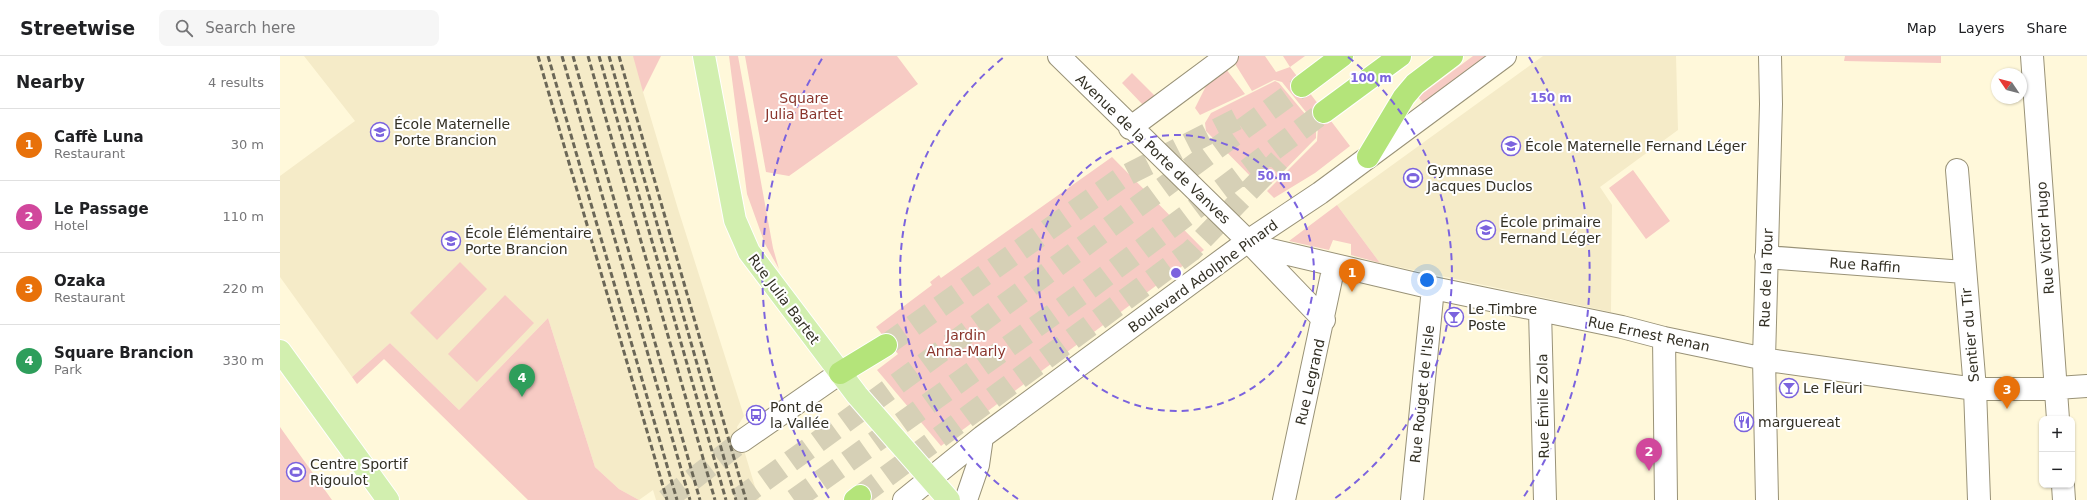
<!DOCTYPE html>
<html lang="en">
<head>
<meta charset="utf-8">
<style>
	:root { --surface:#fff; --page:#f6f6f6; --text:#202124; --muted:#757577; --line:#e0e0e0; --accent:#b45309 }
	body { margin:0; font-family:"DejaVu Sans",sans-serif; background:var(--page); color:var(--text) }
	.controls { position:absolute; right:12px; bottom:12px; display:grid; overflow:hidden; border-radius:8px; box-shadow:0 1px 3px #0004 }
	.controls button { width:36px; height:36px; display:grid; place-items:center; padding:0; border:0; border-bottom:1px solid var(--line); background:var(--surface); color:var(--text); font:20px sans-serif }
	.compass { position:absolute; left:1711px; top:12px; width:36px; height:36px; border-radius:50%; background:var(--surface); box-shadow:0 1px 3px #0004; rotate:305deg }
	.you { position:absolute; left:1147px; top:224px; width:14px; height:14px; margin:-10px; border:3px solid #fff; border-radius:50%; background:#1a73e8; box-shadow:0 0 0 6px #1a73e833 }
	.badge { display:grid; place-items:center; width:26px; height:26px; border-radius:50%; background:var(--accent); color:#fff; font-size:13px; font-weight:700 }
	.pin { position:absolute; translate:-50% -33px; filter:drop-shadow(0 1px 2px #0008) }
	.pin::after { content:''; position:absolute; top:21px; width:14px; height:12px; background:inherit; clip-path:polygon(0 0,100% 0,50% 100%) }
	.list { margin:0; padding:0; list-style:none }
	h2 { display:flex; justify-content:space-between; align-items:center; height:52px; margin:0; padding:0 16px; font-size:17px }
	h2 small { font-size:13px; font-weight:400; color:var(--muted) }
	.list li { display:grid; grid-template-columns:26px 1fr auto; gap:12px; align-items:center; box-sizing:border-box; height:72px; padding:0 16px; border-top:1px solid var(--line) }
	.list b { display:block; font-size:15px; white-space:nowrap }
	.list p { margin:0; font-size:13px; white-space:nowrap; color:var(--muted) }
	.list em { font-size:13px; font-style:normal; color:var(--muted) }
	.icon { flex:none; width:22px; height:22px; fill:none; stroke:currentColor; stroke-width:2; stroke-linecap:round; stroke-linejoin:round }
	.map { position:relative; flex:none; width:1807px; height:444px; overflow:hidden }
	header { display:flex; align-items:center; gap:24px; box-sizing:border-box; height:56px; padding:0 20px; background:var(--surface); border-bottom:1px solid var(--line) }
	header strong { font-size:19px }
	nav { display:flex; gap:22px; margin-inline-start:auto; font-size:14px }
	.search { width:280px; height:36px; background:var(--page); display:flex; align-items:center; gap:10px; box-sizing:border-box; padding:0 14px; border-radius:8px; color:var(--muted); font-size:15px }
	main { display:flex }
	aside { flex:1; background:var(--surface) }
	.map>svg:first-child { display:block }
	.built { fill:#f5ebc8 }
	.green { fill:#f7cbc4 }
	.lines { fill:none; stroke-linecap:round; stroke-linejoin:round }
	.minor-tunnel { stroke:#d6d0b6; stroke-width:22; stroke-dasharray:22 11; stroke-linecap:butt }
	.highway-tunnel { stroke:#d6d0b6; stroke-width:22; stroke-dasharray:22 11; stroke-linecap:butt }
	.minor-casing { stroke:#999277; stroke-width:24 }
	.major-casing { stroke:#fff; stroke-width:24 }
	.highway-casing { stroke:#fff; stroke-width:24 }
	.minor { stroke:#fff; stroke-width:22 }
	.major { stroke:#d2efaf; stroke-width:22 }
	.highway { stroke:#b4e47a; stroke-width:22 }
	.rail { stroke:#6b6757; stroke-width:3; stroke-dasharray:6 3; stroke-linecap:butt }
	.ring { fill:none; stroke:#7b63de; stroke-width:2; stroke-dasharray:7 5 }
	.labels { text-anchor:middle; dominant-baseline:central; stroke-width:4; stroke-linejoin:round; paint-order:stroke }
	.park-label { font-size:14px; fill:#8a352c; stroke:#fff }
	.poi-label { font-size:14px; fill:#333025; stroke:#fff; text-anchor:start }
	.street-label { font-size:14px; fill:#333025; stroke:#fff }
	.centre { fill:#7b63de; stroke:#fff; stroke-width:2 }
	.ring-label { font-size:12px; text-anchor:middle; font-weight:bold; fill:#7b63de; stroke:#fff; stroke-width:4; stroke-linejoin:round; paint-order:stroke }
</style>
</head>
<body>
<header>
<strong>Streetwise</strong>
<div class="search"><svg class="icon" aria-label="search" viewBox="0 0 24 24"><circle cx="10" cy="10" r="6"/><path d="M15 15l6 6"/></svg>Search here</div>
<nav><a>Map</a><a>Layers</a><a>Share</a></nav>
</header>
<main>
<aside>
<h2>Nearby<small>4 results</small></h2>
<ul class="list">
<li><span class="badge" style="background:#e8710a">1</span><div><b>Caffè Luna</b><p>Restaurant</p></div><em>30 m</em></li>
<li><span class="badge" style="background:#d1479c">2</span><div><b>Le Passage</b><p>Hotel</p></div><em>110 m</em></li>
<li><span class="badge" style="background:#e8710a">3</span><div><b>Ozaka</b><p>Restaurant</p></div><em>220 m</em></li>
<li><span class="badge" style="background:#2e9e5b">4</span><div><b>Square Brancion</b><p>Park</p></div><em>330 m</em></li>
</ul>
</aside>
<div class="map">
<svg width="1807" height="444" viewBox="0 0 1807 444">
	<rect width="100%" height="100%" fill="#fff8da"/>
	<path class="built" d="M24,0H358L363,36L398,153L464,360L457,371L479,444H376L373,434L359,444L339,433L315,411L268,262L179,354L110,287L72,321L0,221V120L75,65Z
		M1263,0H1396L1398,74L1320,131L1332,149L1331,256L1100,207L1057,149Z"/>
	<path class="green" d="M353,0H381L363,36Z
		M449,0H458L493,192L499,213L485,188L467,138Z
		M465,0H617L638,28L509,120L486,116Z
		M956,0H985L996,16L1010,11L1003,0H1025L1010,11L1070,90L1035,117L994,142L987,135L1037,85L1038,71L1002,26L994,24L972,35L952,3Z
		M1193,0H1209L1144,48L1138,41Z
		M1565,0H1661V7L1564,5Z
		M943,9L965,38L920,59L915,52L933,16Z
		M852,17L875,40L864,50L842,27Z
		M995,25L999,27L1036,71V82L991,128L984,131L979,129L926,75L925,67L931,57Z
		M832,101L924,194L661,390L597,314L618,298L596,271L652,229L650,226L659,219L661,222Z
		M1353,114L1390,165L1366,183L1329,132Z
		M1057,149L1100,207L1071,199V188L1053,184L1049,194L1009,185Z
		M180,206L207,233L157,284L130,257Z
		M225,239L254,267L197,326L168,298Z
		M268,262L315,411L339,433L359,444H248L104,303L77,328L72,321L110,287L179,354Z
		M0,371L52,444H0Z"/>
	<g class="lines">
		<path class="minor-tunnel" d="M386,444L462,385"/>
		<path class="highway-tunnel" d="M606,289L841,122L961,61
			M580,440L911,195L999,104
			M457,444C647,308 833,167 1022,30
			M514,444L810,232L1044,56"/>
		<g class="minor-casing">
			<path id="minor" d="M779,0L968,185L1044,264
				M1752,0L1778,363
				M850,72L947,0
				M1677,114L1695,333L1699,444
				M968,185L987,193L1153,232L1342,271L1384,282L1495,305L1695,333H1762L1807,330
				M1486,201L1684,216
				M1260,255L1265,444
				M1384,282L1386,444
				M462,385L560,317
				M1783,429L1784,444
				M624,444L702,381L968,185L1040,137L1225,0
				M686,444L698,409L702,381
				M1004,444L1054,209
				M1132,444L1153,232
				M1487,444L1484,303L1491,48L1490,0"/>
		</g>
		<g class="major-casing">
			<path id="major" d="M424,0L455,164L469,196L577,339L669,444
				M0,295L108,444"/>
		</g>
		<g class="highway-casing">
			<path id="highway" d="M1022,30L1062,0
				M1044,56L1120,0
				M1088,101L1124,41L1135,28L1172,0
				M560,317L606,289
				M575,444L580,440"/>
		</g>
		<use href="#minor" class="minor"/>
		<use href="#major" class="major"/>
		<use href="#highway" class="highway"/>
		<path class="rail" d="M258,0L387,444
			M268,0L397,444
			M282,0L410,444
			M293,0L420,444
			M308,0L435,444
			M319,0L446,444
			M329,0L456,444
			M339,0L466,444"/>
	</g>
	<g class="ring">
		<circle cx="896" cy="217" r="138"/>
		<path d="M738 443A276 276 0 0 1 724 1M1068 1A276 276 0 0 1 1054 443"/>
		<path d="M549 442A414 414 0 0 1 543 1M1249 1A414 414 0 0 1 1243 442"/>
	</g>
	<defs>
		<g id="school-ring" transform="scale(1)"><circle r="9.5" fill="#fff" stroke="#7b63de" stroke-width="1.5"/><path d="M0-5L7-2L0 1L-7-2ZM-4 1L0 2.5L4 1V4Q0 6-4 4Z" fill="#7b63de"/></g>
		<g id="stadium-ring" transform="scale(1)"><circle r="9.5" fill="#fff" stroke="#7b63de" stroke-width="1.5"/><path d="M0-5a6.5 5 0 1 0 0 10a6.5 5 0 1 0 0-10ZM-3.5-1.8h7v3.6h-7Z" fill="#7b63de"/></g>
		<g id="bar-ring" transform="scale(1)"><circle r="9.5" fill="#fff" stroke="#7b63de" stroke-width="1.5"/><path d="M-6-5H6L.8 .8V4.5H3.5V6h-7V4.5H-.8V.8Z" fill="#7b63de"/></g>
		<g id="bus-ring" transform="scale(1)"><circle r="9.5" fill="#fff" stroke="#7b63de" stroke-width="1.5"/><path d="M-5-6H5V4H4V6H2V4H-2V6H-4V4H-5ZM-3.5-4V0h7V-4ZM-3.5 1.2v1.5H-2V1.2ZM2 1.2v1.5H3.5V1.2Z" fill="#7b63de"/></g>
		<g id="restaurant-ring" transform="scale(1)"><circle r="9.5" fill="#fff" stroke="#7b63de" stroke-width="1.5"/><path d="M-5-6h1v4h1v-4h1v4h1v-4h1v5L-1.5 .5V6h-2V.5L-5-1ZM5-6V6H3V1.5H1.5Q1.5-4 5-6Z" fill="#7b63de"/></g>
	</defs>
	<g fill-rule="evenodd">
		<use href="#school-ring" x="100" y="76"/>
		<use href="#school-ring" x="1231" y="90"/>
		<use href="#stadium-ring" x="1133" y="122"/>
		<use href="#school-ring" x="1206" y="174"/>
		<use href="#school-ring" x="171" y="185"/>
		<use href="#bar-ring" x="1174" y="261"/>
		<use href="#bar-ring" x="1509" y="332"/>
		<use href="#bus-ring" x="476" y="359"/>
		<use href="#restaurant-ring" x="1464" y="366"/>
		<use href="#stadium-ring" x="16" y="416"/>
	</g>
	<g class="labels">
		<g class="park-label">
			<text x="524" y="42">Square<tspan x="524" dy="16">Julia Bartet</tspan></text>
			<text x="686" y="279">Jardin<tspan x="686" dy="16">Anna-Marly</tspan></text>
		</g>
		<g class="poi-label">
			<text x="114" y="68">École Maternelle<tspan x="114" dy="16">Porte Brancion</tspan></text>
			<text x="1245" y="90">École Maternelle Fernand Léger</text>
			<text x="1147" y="114">Gymnase<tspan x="1147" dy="16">Jacques Duclos</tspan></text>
			<text x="1220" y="166">École primaire<tspan x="1220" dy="16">Fernand Léger</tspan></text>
			<text x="185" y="177">École Élémentaire<tspan x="185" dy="16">Porte Brancion</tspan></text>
			<text x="1188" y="253">Le Timbre<tspan x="1188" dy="16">Poste</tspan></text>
			<text x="1523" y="332">Le Fleuri</text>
			<text x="490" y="351">Pont de<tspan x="490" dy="16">la Vallée</tspan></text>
			<text x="1478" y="366">marguereat</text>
			<text x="30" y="408">Centre Sportif<tspan x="30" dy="16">Rigoulot</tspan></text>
		</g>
		<g class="street-label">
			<text transform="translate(873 93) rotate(44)">Avenue de la Porte de Vanves</text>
			<text transform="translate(1765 182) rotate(-94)">Rue Victor Hugo</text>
			<text transform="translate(1585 209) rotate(4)">Rue Raffin</text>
			<text transform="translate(923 220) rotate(-36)">Boulevard Adolphe Pinard</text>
			<text transform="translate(1486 222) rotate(-88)">Rue de la Tour</text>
			<text transform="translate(504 243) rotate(53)">Rue Julia Bartet</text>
			<text transform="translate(1369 278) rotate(12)">Rue Ernest Renan</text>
			<text transform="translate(1690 279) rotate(-95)">Sentier du Tir</text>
			<text transform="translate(1030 326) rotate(-77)">Rue Legrand</text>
			<text transform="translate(1142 338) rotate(-84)">Rue Rouget de l'Isle</text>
			<text transform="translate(1263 350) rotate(-91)">Rue Émile Zola</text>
		</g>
	</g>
	<circle cx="896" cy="217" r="6" class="centre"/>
	<g class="ring-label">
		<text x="1091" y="26">100 m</text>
		<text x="1271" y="46">150 m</text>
		<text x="994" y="124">50 m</text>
	</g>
</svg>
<div class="controls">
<button>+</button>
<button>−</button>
</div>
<svg class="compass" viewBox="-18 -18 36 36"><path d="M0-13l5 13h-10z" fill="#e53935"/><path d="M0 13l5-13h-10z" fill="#757577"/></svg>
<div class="you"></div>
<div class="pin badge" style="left:1072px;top:236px;background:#e8710a">1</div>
<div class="pin badge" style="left:1369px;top:415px;background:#d1479c">2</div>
<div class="pin badge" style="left:1727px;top:353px;background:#e8710a">3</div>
<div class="pin badge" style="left:242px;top:341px;background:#2e9e5b">4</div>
</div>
</main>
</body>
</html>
